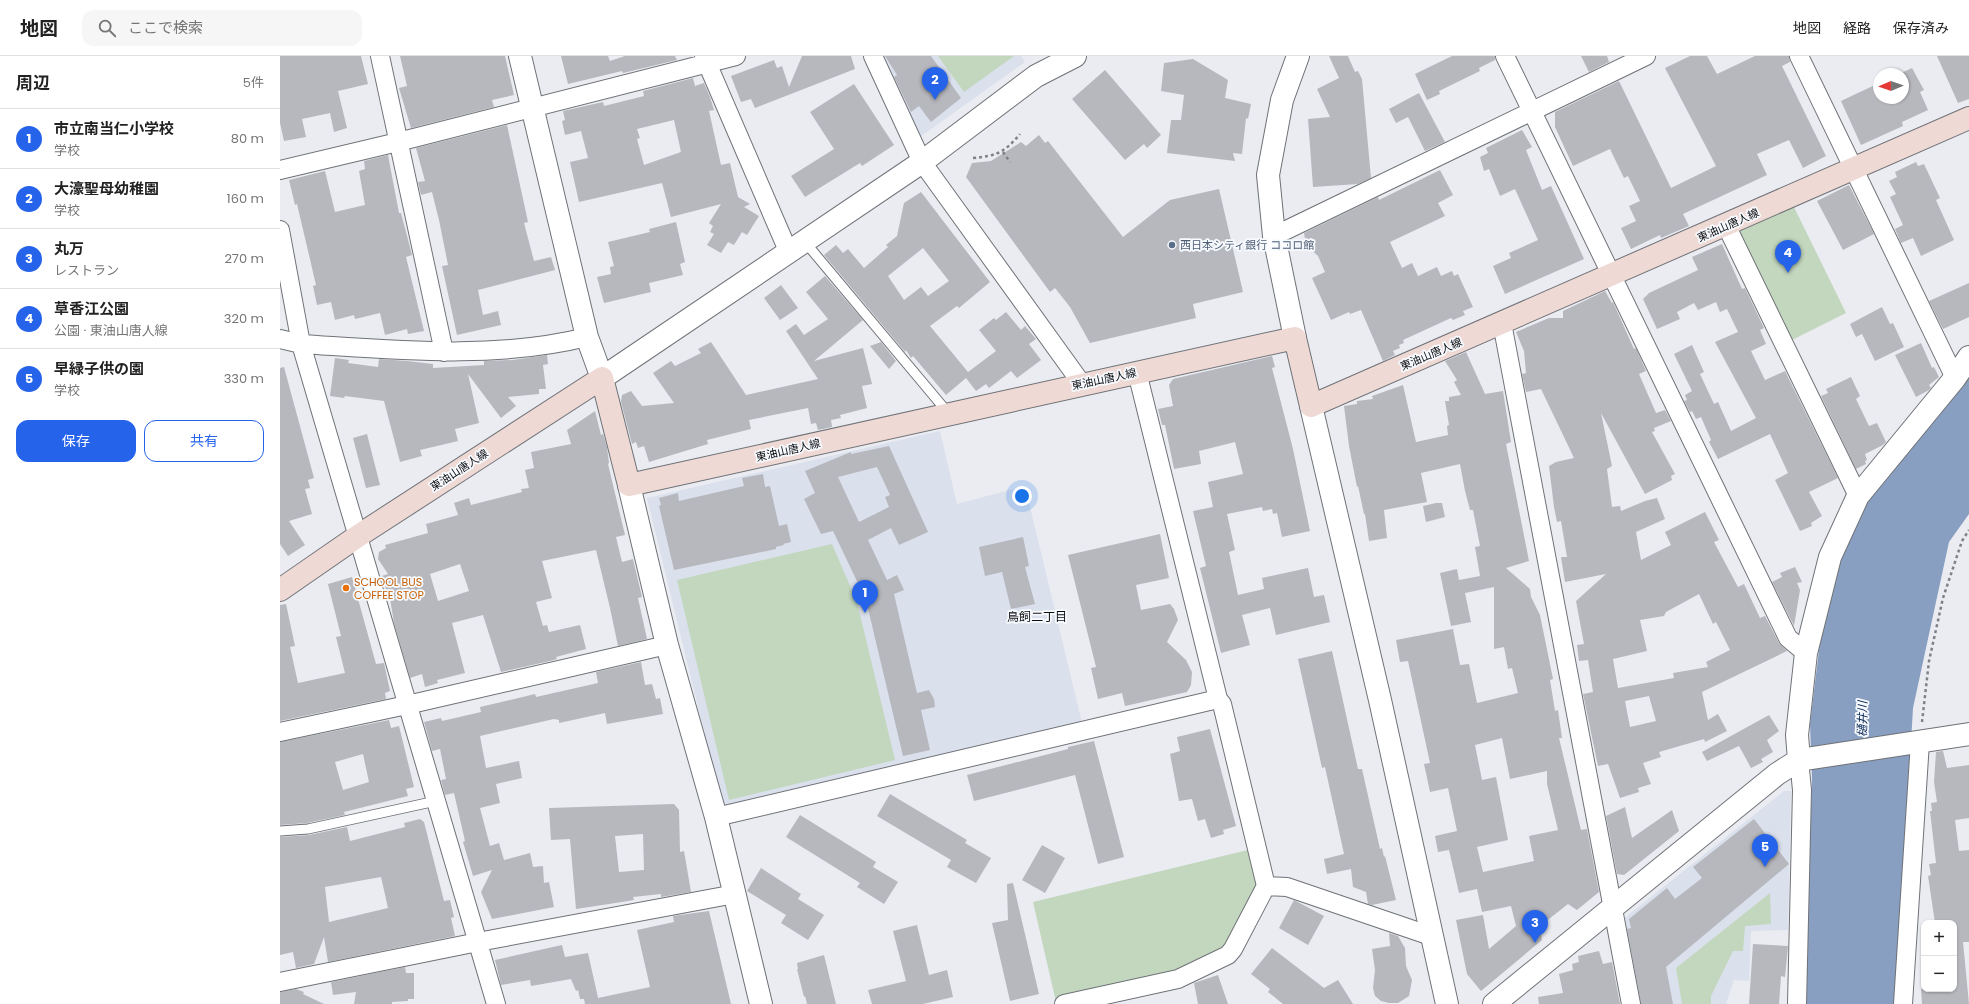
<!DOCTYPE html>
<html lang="ja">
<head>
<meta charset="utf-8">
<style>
	:root { --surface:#fff; --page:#f6f6f6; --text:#222; --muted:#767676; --line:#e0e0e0; --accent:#2563eb }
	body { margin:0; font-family:Poppins,"Noto Sans JP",sans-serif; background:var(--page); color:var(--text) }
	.controls { position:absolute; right:12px; bottom:12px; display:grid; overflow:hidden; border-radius:8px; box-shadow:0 1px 3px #0004 }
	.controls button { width:36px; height:36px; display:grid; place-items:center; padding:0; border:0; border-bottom:1px solid var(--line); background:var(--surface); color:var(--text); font:20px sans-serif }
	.compass { position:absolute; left:1593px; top:12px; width:36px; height:36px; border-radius:50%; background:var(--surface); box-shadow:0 1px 3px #0004; rotate:268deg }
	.you { position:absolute; left:742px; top:440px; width:14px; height:14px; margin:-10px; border:3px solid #fff; border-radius:50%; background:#1a73e8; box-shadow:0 0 0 6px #1a73e833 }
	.badge { display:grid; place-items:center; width:26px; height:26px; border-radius:50%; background:var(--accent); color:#fff; font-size:13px; font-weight:700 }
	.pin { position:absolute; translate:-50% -33px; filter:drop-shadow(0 1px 2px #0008) }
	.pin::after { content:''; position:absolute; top:21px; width:14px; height:12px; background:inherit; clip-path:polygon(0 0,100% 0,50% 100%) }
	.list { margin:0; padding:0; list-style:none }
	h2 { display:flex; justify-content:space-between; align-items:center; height:52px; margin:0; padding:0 16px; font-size:17px }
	h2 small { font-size:13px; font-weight:400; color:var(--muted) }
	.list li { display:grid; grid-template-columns:26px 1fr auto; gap:12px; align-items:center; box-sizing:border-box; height:60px; padding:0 16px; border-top:1px solid var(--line) }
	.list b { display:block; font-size:15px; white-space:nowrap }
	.list p { margin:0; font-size:13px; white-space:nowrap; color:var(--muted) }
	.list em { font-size:13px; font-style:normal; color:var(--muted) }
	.actions { display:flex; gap:8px; padding:12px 16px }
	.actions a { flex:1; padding:9px 0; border:1px solid var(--accent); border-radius:12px; text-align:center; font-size:14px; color:var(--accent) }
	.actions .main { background:var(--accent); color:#fff }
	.icon { flex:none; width:22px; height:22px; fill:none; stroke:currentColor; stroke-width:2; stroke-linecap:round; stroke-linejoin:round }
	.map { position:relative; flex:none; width:1689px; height:948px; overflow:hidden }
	header { display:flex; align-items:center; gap:24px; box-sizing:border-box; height:56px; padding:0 20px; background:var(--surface); border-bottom:1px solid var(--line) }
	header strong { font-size:19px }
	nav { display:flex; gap:22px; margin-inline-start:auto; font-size:14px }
	.search { width:280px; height:36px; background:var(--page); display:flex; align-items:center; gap:10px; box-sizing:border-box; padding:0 14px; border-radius:12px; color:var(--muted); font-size:15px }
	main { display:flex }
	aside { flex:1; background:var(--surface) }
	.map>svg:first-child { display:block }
	.built { fill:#dae0ec }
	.green { fill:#c2d7be }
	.water { fill:#899fc1 }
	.building { fill:#b6b8be; fill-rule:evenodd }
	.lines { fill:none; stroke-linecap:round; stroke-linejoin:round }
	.service-casing { stroke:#6f7277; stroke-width:11 }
	.minor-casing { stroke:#6f7277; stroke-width:20 }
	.tertiary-casing { stroke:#6f7277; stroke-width:24 }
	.secondary-casing { stroke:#6f7277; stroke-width:24 }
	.path { stroke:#7f8185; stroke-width:2.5; stroke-dasharray:3 3; stroke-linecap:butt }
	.service { stroke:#fff; stroke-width:9 }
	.minor { stroke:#fff; stroke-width:18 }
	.tertiary { stroke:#fff; stroke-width:22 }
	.secondary { stroke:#eed9d4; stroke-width:22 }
	.service-dot { fill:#5c6f8a; stroke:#f7fafe; stroke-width:1.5 }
	.food-dot { fill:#e8710a; stroke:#f7fafe; stroke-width:1.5 }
	.labels { text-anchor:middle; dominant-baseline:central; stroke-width:3.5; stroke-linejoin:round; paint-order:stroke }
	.street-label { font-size:11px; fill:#0c0d0f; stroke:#f7fafe }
	.service-label { font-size:11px; fill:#4e5e75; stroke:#f7fafe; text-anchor:start }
	.food-label { font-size:11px; fill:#c56008; stroke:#f7fafe; text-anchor:start }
	.neighbourhood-label { font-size:12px; fill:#0c0d0f; stroke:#f7fafe }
	.water-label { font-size:12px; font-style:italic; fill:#0d2b56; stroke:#f7fafe }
</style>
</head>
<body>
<header>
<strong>地図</strong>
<div class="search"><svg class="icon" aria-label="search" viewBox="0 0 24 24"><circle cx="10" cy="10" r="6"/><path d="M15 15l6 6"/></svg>ここで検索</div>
<nav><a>地図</a><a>経路</a><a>保存済み</a></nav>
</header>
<main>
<aside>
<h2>周辺<small>5件</small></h2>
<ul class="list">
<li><span class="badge">1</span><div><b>市立南当仁小学校</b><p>学校</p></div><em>80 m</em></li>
<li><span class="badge">2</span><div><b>大濠聖母幼稚園</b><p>学校</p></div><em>160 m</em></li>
<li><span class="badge">3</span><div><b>丸万</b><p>レストラン</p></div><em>270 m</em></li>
<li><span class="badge">4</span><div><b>草香江公園</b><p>公園 · 東油山唐人線</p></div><em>320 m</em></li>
<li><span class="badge">5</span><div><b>早緑子供の園</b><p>学校</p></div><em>330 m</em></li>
</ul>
<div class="actions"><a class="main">保存</a><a>共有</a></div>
</aside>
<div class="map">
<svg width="1689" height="948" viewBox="0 0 1689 948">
	<rect width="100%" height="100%" fill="#eaecf2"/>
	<path class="built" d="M600,0H741L745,6L637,83Z
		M660,375L677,448L745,430L802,667L450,751L442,749L367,442Z
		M1504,735H1511L1508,874L1471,875L1469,925L1454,924L1446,948H1358L1342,864Z"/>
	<path class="green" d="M658,0H734L684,36Z
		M1512,147L1566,257L1504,288L1451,177Z
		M552,488L577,546L615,704L449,744L397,524Z
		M972,793L980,828L946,895L909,914L776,946L753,846Z
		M1490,837L1491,868L1465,870L1463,895H1453L1431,940V948H1402L1396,912Z"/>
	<path class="water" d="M1689,317V458L1669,486L1633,652L1616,948H1524L1532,723L1530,668L1544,553L1562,497L1580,453Z"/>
	<path class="building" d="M0,0H81L88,28L58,35L67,72L54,76L50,57L22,63L26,81L4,85L0,67Z
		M120,0H225L234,39L212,44L214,51L131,72L119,32L127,30Z
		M281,0H328L330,5L345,0H395L397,4L343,17L342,15L288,28Z
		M522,0H571L575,13L475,52L471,43L461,46L451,20L494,4L497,12L502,10L509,31Z
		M605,0H651L681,42L651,66L639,50L631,56L614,21L617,19Z
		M1049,0H1068L1075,16L1078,15L1082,23L1091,122L1078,128L1033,131L1028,63L1050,61L1037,33L1059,22Z
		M1172,0H1215V4L1199,12L1200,15L1159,35L1160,38L1147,44L1135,18Z
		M1301,0H1327L1329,6L1309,16Z
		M1410,0H1427L1437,18L1475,0H1509L1510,6L1502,10L1546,100L1523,112L1509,84L1477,98L1487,119L1403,158L1409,170L1381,182L1380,179L1351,193L1341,172L1356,165L1349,150L1360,145L1348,120L1344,122L1330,93L1293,110L1275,71V56L1339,25L1391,132L1436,110L1385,12Z
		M1657,0H1689V43L1678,47Z
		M913,3L948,24L945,42L971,48L968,63L966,62L962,98L953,97L955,105L887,97L891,64H901L904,39L881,35L884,7Z
		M1632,12L1644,34L1640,36L1648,54L1622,66L1623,70L1581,89L1561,45L1599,27V42H1623V18H1619Z
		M825,14L881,79L867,92L864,88L845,104L792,43Z
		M413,22L415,30L424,27L430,41L434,54L429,55L441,109L450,107L458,141L470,148L464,151L479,160L467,179L462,176L454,189L448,186L441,197L427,189L434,178L430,176L433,170L429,167L441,148L391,161L382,127L299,146L290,106L308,102L301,75L285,79L282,65L285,64L283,55L323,46L324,50L364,40L363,35ZM394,64L401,96L364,109L357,83L360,82L357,73Z
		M574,28L614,89L582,110L580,107L525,141L511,120L554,93L530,56Z
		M1139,37L1165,86L1145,95L1128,61L1116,67L1109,53Z
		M227,69L248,166L244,167L254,205L271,201L275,214L198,234L203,259L218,255L221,269L177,279L162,210L168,209L159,164L152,136L141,139L138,126L145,125L136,92Z
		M1242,74L1252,91L1246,94L1262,134L1271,130L1304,203L1225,238L1213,210L1231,202L1229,197L1258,184L1235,133L1220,140L1209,113L1204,115L1200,101L1208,97L1206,92Z
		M759,79L765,87L768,85L843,181L890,144L939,133L963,236L913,248L916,262L810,287L790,251L775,232L770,236L686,121L692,107L711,105L741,86L746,90Z
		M108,99L119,157H121L132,199L126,201L144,275L128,278L127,273L105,279L100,257L75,263L74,259L55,264L51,246L37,249L33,230L36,229L17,148L15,149L9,124L45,115L55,156L85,149L79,115L85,113L84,105Z
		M1636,106L1638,110L1644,108L1660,142L1656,144L1674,184L1641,200L1633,182L1621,187L1615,173L1623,169L1610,141L1616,138L1609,125L1617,121L1615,116Z
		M1160,114L1173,139L1158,147L1165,160L1110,186L1122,212L1132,207L1138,220L1157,211L1161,220L1172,215L1174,220L1178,218L1193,251L1183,255L1185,259L1173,264L1171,262L1123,284L1124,287L1119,289L1120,292L1113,295L1115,299L1103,305L1081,254L1070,258L1069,256L1051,264L1032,222L1045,216L1038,200L1026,189L1024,177L1098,141L1099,144Z
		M1569,129L1594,178L1563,194L1537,145Z
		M641,136L710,226L679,252L677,250L650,270L688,316L716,295L699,274L714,262L716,264L726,256L741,274L745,270L756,283L749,288L761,304L737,322L731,315L709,332L706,328L696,335L686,322L666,339L633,300L631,302L626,294L625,296L544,199L556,189L563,197L568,193L584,212L608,191L606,189L617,180L624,147ZM643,192L669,225L648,240L641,231L624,244L608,220Z
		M396,166L405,206L400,208L403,219L369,227L371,236L324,247L317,221L331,218L330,211L334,210L328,186L370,176L369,173Z
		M1442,188L1462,233L1465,232L1484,272L1480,274L1486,288L1471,295L1485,324L1505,315L1558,422L1529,436L1542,460L1531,467L1532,470L1520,475L1495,424L1508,417L1490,378L1438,403L1429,386L1431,384L1421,361L1416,363L1412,355L1410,356L1404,345L1407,344L1405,339L1412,335L1394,298L1412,289L1424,316L1420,318L1434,348L1438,346L1451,375L1476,362L1435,286L1458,276L1447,253L1440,256L1436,246L1418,254L1414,247L1397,256L1400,263L1377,273L1363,243L1369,237L1418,214L1412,201Z
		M545,220L583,264L534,305L583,292L592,328L582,330L587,352L560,359L561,362L551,364L552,371L538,374L536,367L531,368L528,352L469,364L471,373L427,384L428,388L369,406L364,390L358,392L356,386L352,388L341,346L342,339L351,335L362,350L394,347L373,317L391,305L395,310L421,297L418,293L431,286L466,339L538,323L506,275L516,268L524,279L548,263L526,236Z
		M1689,227V261L1663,273L1649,245Z
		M501,229L518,252L500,264L484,242Z
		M1325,235L1332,247L1333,246L1354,293L1356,292L1366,315L1359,318L1376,357L1385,354L1391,365L1374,372L1375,375L1372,376L1395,418L1391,420L1392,424L1365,438L1321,357L1332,410L1327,413L1332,451L1340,450L1341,455L1365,445L1377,442L1385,463L1356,476L1361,504L1391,489L1385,476L1425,456L1439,484L1434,486L1458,531L1464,528L1480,562L1485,560L1499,587L1507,595L1422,636L1428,664L1438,658L1447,675L1425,686L1424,683L1379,696L1381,701L1363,707L1371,728L1358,732L1359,736L1340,742L1328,708L1318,710L1303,638L1313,636L1308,604L1299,605L1297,589L1304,588L1296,545L1326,518L1285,526L1281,501H1287L1281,465L1277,466L1274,451L1269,410L1276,406L1294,402L1261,333L1246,336L1242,318L1246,317L1244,295L1236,276L1269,262H1283V255ZM1419,538L1433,568L1436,566L1450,594L1426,606L1428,611L1393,617L1394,622L1338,632L1333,603L1367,595L1360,564L1384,560L1386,556ZM1369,640L1376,665L1350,671L1345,645Z
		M1602,251L1610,268L1613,267L1624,291L1595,305L1582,278L1576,281L1570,268Z
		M601,286L616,305L609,313L590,290Z
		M1641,287L1652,312L1654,311L1659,321L1649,329L1651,332L1649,334L1636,341L1615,299Z
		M1186,296L1205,338L1223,335L1231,386L1226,388L1249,505L1226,512L1250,533L1251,541L1260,559L1273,623L1270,624L1275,655L1278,654L1282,682H1279L1301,774L1307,773L1319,836L1297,854L1288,848L1260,870L1262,884L1201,935L1187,918L1176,864L1203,859L1209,893L1236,870L1231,850L1202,856L1197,833L1179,837L1169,794L1158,796L1155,780L1177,775L1168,732L1150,736L1144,708L1150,707L1128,605L1120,606L1116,584L1173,573L1180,609L1189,608L1197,647L1238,637L1232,612L1228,613L1224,591L1214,593V531L1185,537L1191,566L1171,570L1160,517L1177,513L1179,524L1200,520L1195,491L1200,490L1193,454H1190L1185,435L1180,408L1141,417L1147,446L1104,454L1107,482L1089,485L1085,458H1084L1078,430L1077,431L1069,390L1064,350L1077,348V345L1093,343L1092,340L1123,329L1136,386L1168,379L1167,370L1169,369L1165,345H1169V341L1181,339L1174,326L1177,324L1165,305ZM1222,682L1230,723L1267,715V728L1278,774L1249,780L1254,805L1203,816L1197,791L1228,784L1216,721L1202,724L1195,689Z
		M267,299L268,308L263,309L266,333H259V338L228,341L236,350L221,362L188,318L199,367L175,373L178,385L140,394L142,400L120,406L104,345L65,340L64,342L50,340L55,302L69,304L68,307L98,311L99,303L127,305L153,308V312L204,309V305L233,304Z
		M992,300L995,311L992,312L1013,393L1030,475L1002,481L997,457L993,458L992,453L983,455L982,451L947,458L955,494L949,496L958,539L984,533L982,522L1028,512L1034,541L1044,539L1050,566L996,579L990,552L962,559L970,589L941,597L920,512L926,510L913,455L933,451L928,426L963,418L955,386L919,395L921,408L894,413L885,369H882L878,353L893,350L889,329L893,323Z
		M4,311L34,422L28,424L30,432L25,433L32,458L9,465L25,489L8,500L0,488V312Z
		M1571,321L1580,340L1576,343L1589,370L1597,367L1606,386L1603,389L1585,398L1587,404L1585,405L1586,408L1576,413L1541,340L1548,337L1546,333Z
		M315,355L321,379L323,378L327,391L329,407L328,408L345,479L336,481L342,506L353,503L362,541L358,542L367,583L338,590L330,552L316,494L262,505L272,542L256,546L263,570L267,569L269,576L300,569L306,593L276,601L277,603L270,605L221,616L203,559L172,567L185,617L157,624L158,627L145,631L142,618L130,622L114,567L109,536H107L102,520L108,518L98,503L99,496L106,492L105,489L148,477L146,468L178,459L174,447L189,442L191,449L242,436L241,433L249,432L245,414L254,412L251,396L291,388L287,374ZM180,508L189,535L158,545L150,518Z
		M87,378L100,429L86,432L73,382Z
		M609,390L648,476L619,489L611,472L588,484L607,524L617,519L624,534L614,538L637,637L649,634L654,643L655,651L641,654L650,694L623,700L586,544L553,475L541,478L524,443L535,437L525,415L571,396V398ZM597,411L610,439L605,441L609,451L579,466L558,421Z
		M483,418L485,431L490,430L499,470L507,468L511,486L503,488L504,489L496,491V493L394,514L379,450L381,449L379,442L398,437L399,445L464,430L462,422Z
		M1156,447H1162L1165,461L1146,466L1143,450Z
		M880,478L889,522L856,529L861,554L890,548L894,553L898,564L887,586L906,604L912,616L911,629L907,636L845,650L842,637L818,643L811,612L816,611L788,499Z
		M743,481L749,510L745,511L755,548L731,553L722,516L705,520L699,491Z
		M1515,511L1522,526L1517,527L1520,534L1514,570L1492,526L1502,521L1500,517Z
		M72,521L96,608L104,607L110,635L105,637L106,643L0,665V549L6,548L15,590L10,591L18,627L65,617L56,581L61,580L48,528Z
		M1052,595L1078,713H1082L1100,793L1102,792L1104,801L1105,800L1116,844L1092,849L1088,848L1086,836L1073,831L1071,813L1047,818L1044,803L1064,798L1045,711L1042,712L1018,603Z
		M361,606L365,629L372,628L376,643L380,642L383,658L327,668L325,657L279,667V664L274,663L200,680L206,712L239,705L242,722L216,728L220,747L200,752L210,790L219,787L224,804L250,797L253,811L263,810L264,827L269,826L274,851L212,863L201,836L212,814L193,820L183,786L185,785L174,737L165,739L161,724L166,723L160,693L152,695L144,666L161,662L162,665L201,656L200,651L255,638L256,641L318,627L316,616Z
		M1489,659L1499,675L1487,684L1493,696L1481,703L1483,706L1471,712L1459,690L1427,705L1422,696Z
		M109,664L111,672L119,670L134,731L126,733L128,740L64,756L65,759L27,767L0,769V686ZM83,698L89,726L63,734L55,706Z
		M930,673L956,770L943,774L944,778L931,782L925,763L918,765L912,743L899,745L890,698L900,695L897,681Z
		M814,685L844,801L818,808L795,719L694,745L687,719L788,693V691Z
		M1663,695L1667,712L1689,709V762L1675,764L1679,795L1689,794V886H1683L1689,948H1642L1641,933H1674V867H1655L1648,820L1651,819L1649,808L1656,807L1650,755H1652L1651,747L1657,746L1654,726L1656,696Z
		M610,738L687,784L685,787L711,802L696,827L667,811L671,804L597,760Z
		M394,748L399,754L400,796L404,795L411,836L381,841V838L353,841L354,844L342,846L296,853L290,783L271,784L269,752ZM363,778L364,814L339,816L335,780Z
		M1345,751L1352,782L1392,754L1399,775L1344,819L1337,818L1326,760Z
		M520,759L596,806L593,811L618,826L604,848L577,831L580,827L506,781Z
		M140,763L144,766L164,845L170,844L174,861L171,862L175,880L48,906L44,881L34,908L16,912L13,896L0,899V781L29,779L67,771L70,785L125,771L124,767ZM101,821L108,852L49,866L45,831Z
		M1474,763L1509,808L1386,911L1393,948H1361L1347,873L1351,872L1349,863L1387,832L1395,843L1422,822L1413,811Z
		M762,789L785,802L765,837L742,824Z
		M481,812L521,838L518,843L544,859L528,884L501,867L506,859L467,835Z
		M733,827L759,938L730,945L712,867L728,864L727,828Z
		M1014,844L1044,860L1028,889L999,872Z
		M429,855L451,948H305L304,943H300L298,934L296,935L291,923L251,930L250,924L221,929L215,904L282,889L285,901L308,897L319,946L318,942L370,931L357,874L394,866L393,860Z
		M637,869L649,919L667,914L673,941L643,948H592L588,934L626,925L613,875Z
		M1109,877L1118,880L1125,892L1126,910L1132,924L1129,940L1118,947H1109L1101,945L1095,940L1093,932L1095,914L1092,893L1110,890Z
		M1473,888L1508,890L1505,921L1501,920L1499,948H1469Z
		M992,892L1044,932L1058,924L1073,948H1003L988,936L990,933L971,918Z
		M1319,895L1323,908L1332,906L1340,948H1259L1258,941L1283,937L1279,918L1293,914L1292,908L1299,906L1298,900Z
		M544,899L556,948H527L525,940L524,941L517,913H518L517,907Z
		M125,911L126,917H134V943H128V945L112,946V948H74L76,936L53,939L51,926Z
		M938,919L948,948H918L914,927Z
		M16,933L24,936L23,938L44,948H0V936Z"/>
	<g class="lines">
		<g class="service-casing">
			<path id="service" d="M525,186L669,358
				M0,775L28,773L156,745"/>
		</g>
		<g class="minor-casing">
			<path id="minor" d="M100,0L164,296
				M424,0L509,197
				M593,0L642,106L802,328
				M1225,0L1508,582L1526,597
				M1519,0L1675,322
				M0,114L118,86L456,0
				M1446,169L1578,440
				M0,174L21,288L216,948
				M994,180L1366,0
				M1222,267L1351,948
				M0,283L21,288C117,294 213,304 307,281
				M938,643L942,648L986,830
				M0,676L127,649L387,589
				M436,761L938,643L857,316
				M0,926L198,886L455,838
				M784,948L898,923L948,899L953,893L986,830L1007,831L1151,880
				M1517,948L1522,734L1519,704
				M1623,948L1640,686"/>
		</g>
		<g class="tertiary-casing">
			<path id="tertiary" d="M240,0L307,281L322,322L642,106L756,20L795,0
				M1015,282L994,180L988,119L1002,44L1018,0
				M1031,350L1100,644L1167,948
				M349,429L387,589L436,761L481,948
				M1519,704L1517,679L1526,597L1550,501L1578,440L1675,322L1689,301
				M1214,948L1497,718L1519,704L1689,678"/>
		</g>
		<g class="secondary-casing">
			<path id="secondary" d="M0,534L78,480L322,322L349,429L1015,282L1031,350L1689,62"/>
		</g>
		<path class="path" d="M723,96L730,106
			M693,102C717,100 725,96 740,78
			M1642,666L1649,605L1663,542L1682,485L1689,474"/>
		<use href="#service" class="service"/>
		<use href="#minor" class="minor"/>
		<use href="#tertiary" class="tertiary"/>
		<use href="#secondary" class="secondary"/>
	</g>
	<circle class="service-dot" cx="892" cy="189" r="4"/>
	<circle class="food-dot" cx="66" cy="532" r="4"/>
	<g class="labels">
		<g class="street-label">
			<text transform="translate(1448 169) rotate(-24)">東油山唐人線</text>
			<text transform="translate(1151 298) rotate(-23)">東油山唐人線</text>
			<text transform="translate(824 323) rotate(-12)">東油山唐人線</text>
			<text transform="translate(508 394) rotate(-13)">東油山唐人線</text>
			<text transform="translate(179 414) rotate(-33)">東油山唐人線</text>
		</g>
		<g class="service-label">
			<text x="900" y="189">西日本シティ銀行 ココロ館</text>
		</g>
		<g class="food-label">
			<text x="74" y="526">SCHOOL BUS<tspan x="74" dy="13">COFFEE STOP</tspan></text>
		</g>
		<g class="neighbourhood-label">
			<text x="757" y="560">鳥飼二丁目</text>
		</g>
		<g class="water-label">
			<text transform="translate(1582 663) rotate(-89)">樋井川</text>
		</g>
	</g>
</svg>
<div class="controls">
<button>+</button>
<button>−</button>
</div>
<svg class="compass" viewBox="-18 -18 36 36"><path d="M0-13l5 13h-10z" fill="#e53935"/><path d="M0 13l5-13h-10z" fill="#767676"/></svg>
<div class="you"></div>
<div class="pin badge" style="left:585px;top:557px">1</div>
<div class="pin badge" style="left:655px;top:44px">2</div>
<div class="pin badge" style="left:1255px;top:887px">3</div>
<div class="pin badge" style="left:1508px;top:217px">4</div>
<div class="pin badge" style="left:1485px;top:811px">5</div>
</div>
</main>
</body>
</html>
